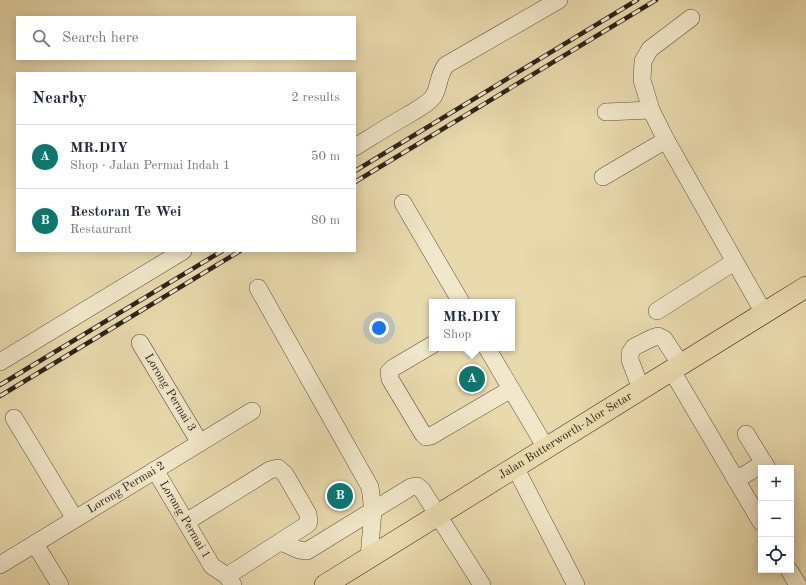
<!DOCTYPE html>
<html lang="en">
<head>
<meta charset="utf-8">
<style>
	:root { --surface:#fff; --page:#f6f6f7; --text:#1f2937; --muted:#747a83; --line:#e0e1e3; --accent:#0f766e }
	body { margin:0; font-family:"Old Standard TT",serif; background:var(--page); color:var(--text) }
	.controls { position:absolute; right:12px; bottom:12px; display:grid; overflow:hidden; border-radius:0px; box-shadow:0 2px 10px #0003 }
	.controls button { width:36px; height:36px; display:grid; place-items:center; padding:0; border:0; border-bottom:1px solid var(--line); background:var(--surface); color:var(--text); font:20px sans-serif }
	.you { position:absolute; left:379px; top:328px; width:14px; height:14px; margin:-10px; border:3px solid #fff; border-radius:50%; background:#1a73e8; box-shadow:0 0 0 6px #1a73e833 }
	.badge { display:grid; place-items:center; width:26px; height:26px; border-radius:50%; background:var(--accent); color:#fff; font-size:13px; font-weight:700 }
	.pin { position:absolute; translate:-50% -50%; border:2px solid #fff; box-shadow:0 1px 4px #0006 }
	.popup { position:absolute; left:429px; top:299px; width:86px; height:52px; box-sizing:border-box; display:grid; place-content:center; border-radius:0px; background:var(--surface); filter:drop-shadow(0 1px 3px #0005); font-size:13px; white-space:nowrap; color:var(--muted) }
	.popup b { font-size:15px; color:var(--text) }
	.popup::after { content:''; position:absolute; left:50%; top:100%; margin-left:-8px; border:8px solid transparent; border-top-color:var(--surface) }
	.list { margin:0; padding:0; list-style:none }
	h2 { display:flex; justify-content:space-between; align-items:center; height:52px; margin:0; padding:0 16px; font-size:17px }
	h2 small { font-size:13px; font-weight:400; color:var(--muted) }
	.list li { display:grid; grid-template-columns:26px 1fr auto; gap:12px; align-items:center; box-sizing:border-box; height:64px; padding:0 16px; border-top:1px solid var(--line) }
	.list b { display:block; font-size:15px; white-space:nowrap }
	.list p { margin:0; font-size:13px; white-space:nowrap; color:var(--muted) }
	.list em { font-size:13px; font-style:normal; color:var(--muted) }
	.icon { flex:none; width:22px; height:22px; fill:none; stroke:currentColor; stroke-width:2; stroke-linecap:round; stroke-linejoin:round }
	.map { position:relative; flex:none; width:806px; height:585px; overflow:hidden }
	.search { position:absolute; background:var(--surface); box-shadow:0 2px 10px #0003; left:16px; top:16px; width:340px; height:44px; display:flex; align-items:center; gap:10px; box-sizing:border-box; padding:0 14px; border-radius:0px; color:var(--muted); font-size:15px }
	.panel { position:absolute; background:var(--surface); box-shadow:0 2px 10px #0003; left:16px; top:72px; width:340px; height:180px; border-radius:0px }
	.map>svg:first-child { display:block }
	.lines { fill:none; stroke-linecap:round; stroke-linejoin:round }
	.minor-casing { stroke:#5a503e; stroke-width:18 }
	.major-casing { stroke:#2b2219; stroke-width:22 }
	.minor { stroke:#f1e7ca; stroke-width:17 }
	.major { stroke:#e9daae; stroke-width:21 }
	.rail-casing { stroke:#2b2219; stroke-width:4.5 }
	.rail { stroke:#f1e7ca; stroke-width:3; stroke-dasharray:9; stroke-linecap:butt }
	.labels { text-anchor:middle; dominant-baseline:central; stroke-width:3; stroke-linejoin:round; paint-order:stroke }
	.street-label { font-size:12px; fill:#2b2219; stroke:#f1e7ca }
</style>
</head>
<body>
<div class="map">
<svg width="806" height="585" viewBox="0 0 806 585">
	<rect width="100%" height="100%" fill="#e9daae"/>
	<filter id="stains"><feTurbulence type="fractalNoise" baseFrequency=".005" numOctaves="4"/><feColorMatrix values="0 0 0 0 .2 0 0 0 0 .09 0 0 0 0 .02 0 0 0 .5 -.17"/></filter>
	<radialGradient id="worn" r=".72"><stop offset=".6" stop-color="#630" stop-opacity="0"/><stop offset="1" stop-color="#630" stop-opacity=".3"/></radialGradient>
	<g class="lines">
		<g class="minor-casing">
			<g id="minor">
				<path d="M691,18L650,49L643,61L642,80L651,110L666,140L764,313"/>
				<path d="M606,112L651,110"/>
				<path d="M355,147C373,136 390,125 408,115C416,110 428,104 433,97C440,87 437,77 446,65L559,0"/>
				<path d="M603,177L666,140"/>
				<path d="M403,203L461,302"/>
				<path d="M258,288L370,487L373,511L369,557"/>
				<path d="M657,311L734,262"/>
				<path id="s1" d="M140,343L200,443"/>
				<path d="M432,345L393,368L389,372L390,379L423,434L426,437L431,436L511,389"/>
				<path d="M487,348L546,448"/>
				<path d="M0,362L183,251"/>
				<path d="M672,371L761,522"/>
				<path d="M641,389L630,360V353L634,347L652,338L658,336L664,339L681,365"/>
				<path d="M14,418L75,519"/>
				<path d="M746,434L767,468"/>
				<path d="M515,467L576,585"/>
				<path id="s2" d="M155,470L212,566L227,576L233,585"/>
				<path d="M736,480L764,463"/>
				<path d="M186,522L270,470L278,468L285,474L308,514L309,521L308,524L227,576"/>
				<path d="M281,542L299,550L307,551L411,487L417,486L422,490L482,585"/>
				<path d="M35,544L60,585"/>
				<path id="s3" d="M0,565L252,411"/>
				<path d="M789,570L798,585"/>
			</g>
		</g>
		<g class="major-casing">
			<g id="major">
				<path id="s4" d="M325,585L806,287"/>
			</g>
		</g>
		<use href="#minor" class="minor"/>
		<use href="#major" class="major"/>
		<g class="rail-casing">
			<path id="rail" d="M355,171L637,0
				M355,182L656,0
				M0,385L222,251
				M0,396L240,251"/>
		</g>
		<use href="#rail" class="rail"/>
	</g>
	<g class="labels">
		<g class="street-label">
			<text stroke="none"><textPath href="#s1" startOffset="58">Lorong Permai 3</textPath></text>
			<text stroke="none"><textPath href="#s4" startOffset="283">Jalan Butterworth-Alor Setar</textPath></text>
			<text stroke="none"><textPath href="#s3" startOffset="148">Lorong Permai 2</textPath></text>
			<text stroke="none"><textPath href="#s2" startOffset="58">Lorong Permai 1</textPath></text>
		</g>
	</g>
	<rect width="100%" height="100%" filter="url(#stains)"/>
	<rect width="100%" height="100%" fill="url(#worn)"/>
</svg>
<div class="controls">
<button>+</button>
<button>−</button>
<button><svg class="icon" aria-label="locate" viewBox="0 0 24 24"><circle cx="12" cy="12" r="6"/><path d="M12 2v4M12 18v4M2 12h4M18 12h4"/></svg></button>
</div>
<div class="you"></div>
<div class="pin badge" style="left:472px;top:379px">A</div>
<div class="popup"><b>MR.DIY</b>Shop</div>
<div class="pin badge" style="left:340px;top:496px">B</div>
<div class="search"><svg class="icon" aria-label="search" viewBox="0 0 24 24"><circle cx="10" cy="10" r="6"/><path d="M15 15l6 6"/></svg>Search here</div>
<section class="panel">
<h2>Nearby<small>2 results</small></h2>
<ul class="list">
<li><span class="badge">A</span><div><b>MR.DIY</b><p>Shop · Jalan Permai Indah 1</p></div><em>50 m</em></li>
<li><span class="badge">B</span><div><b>Restoran Te Wei</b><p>Restaurant</p></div><em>80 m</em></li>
</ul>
</section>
</div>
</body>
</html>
